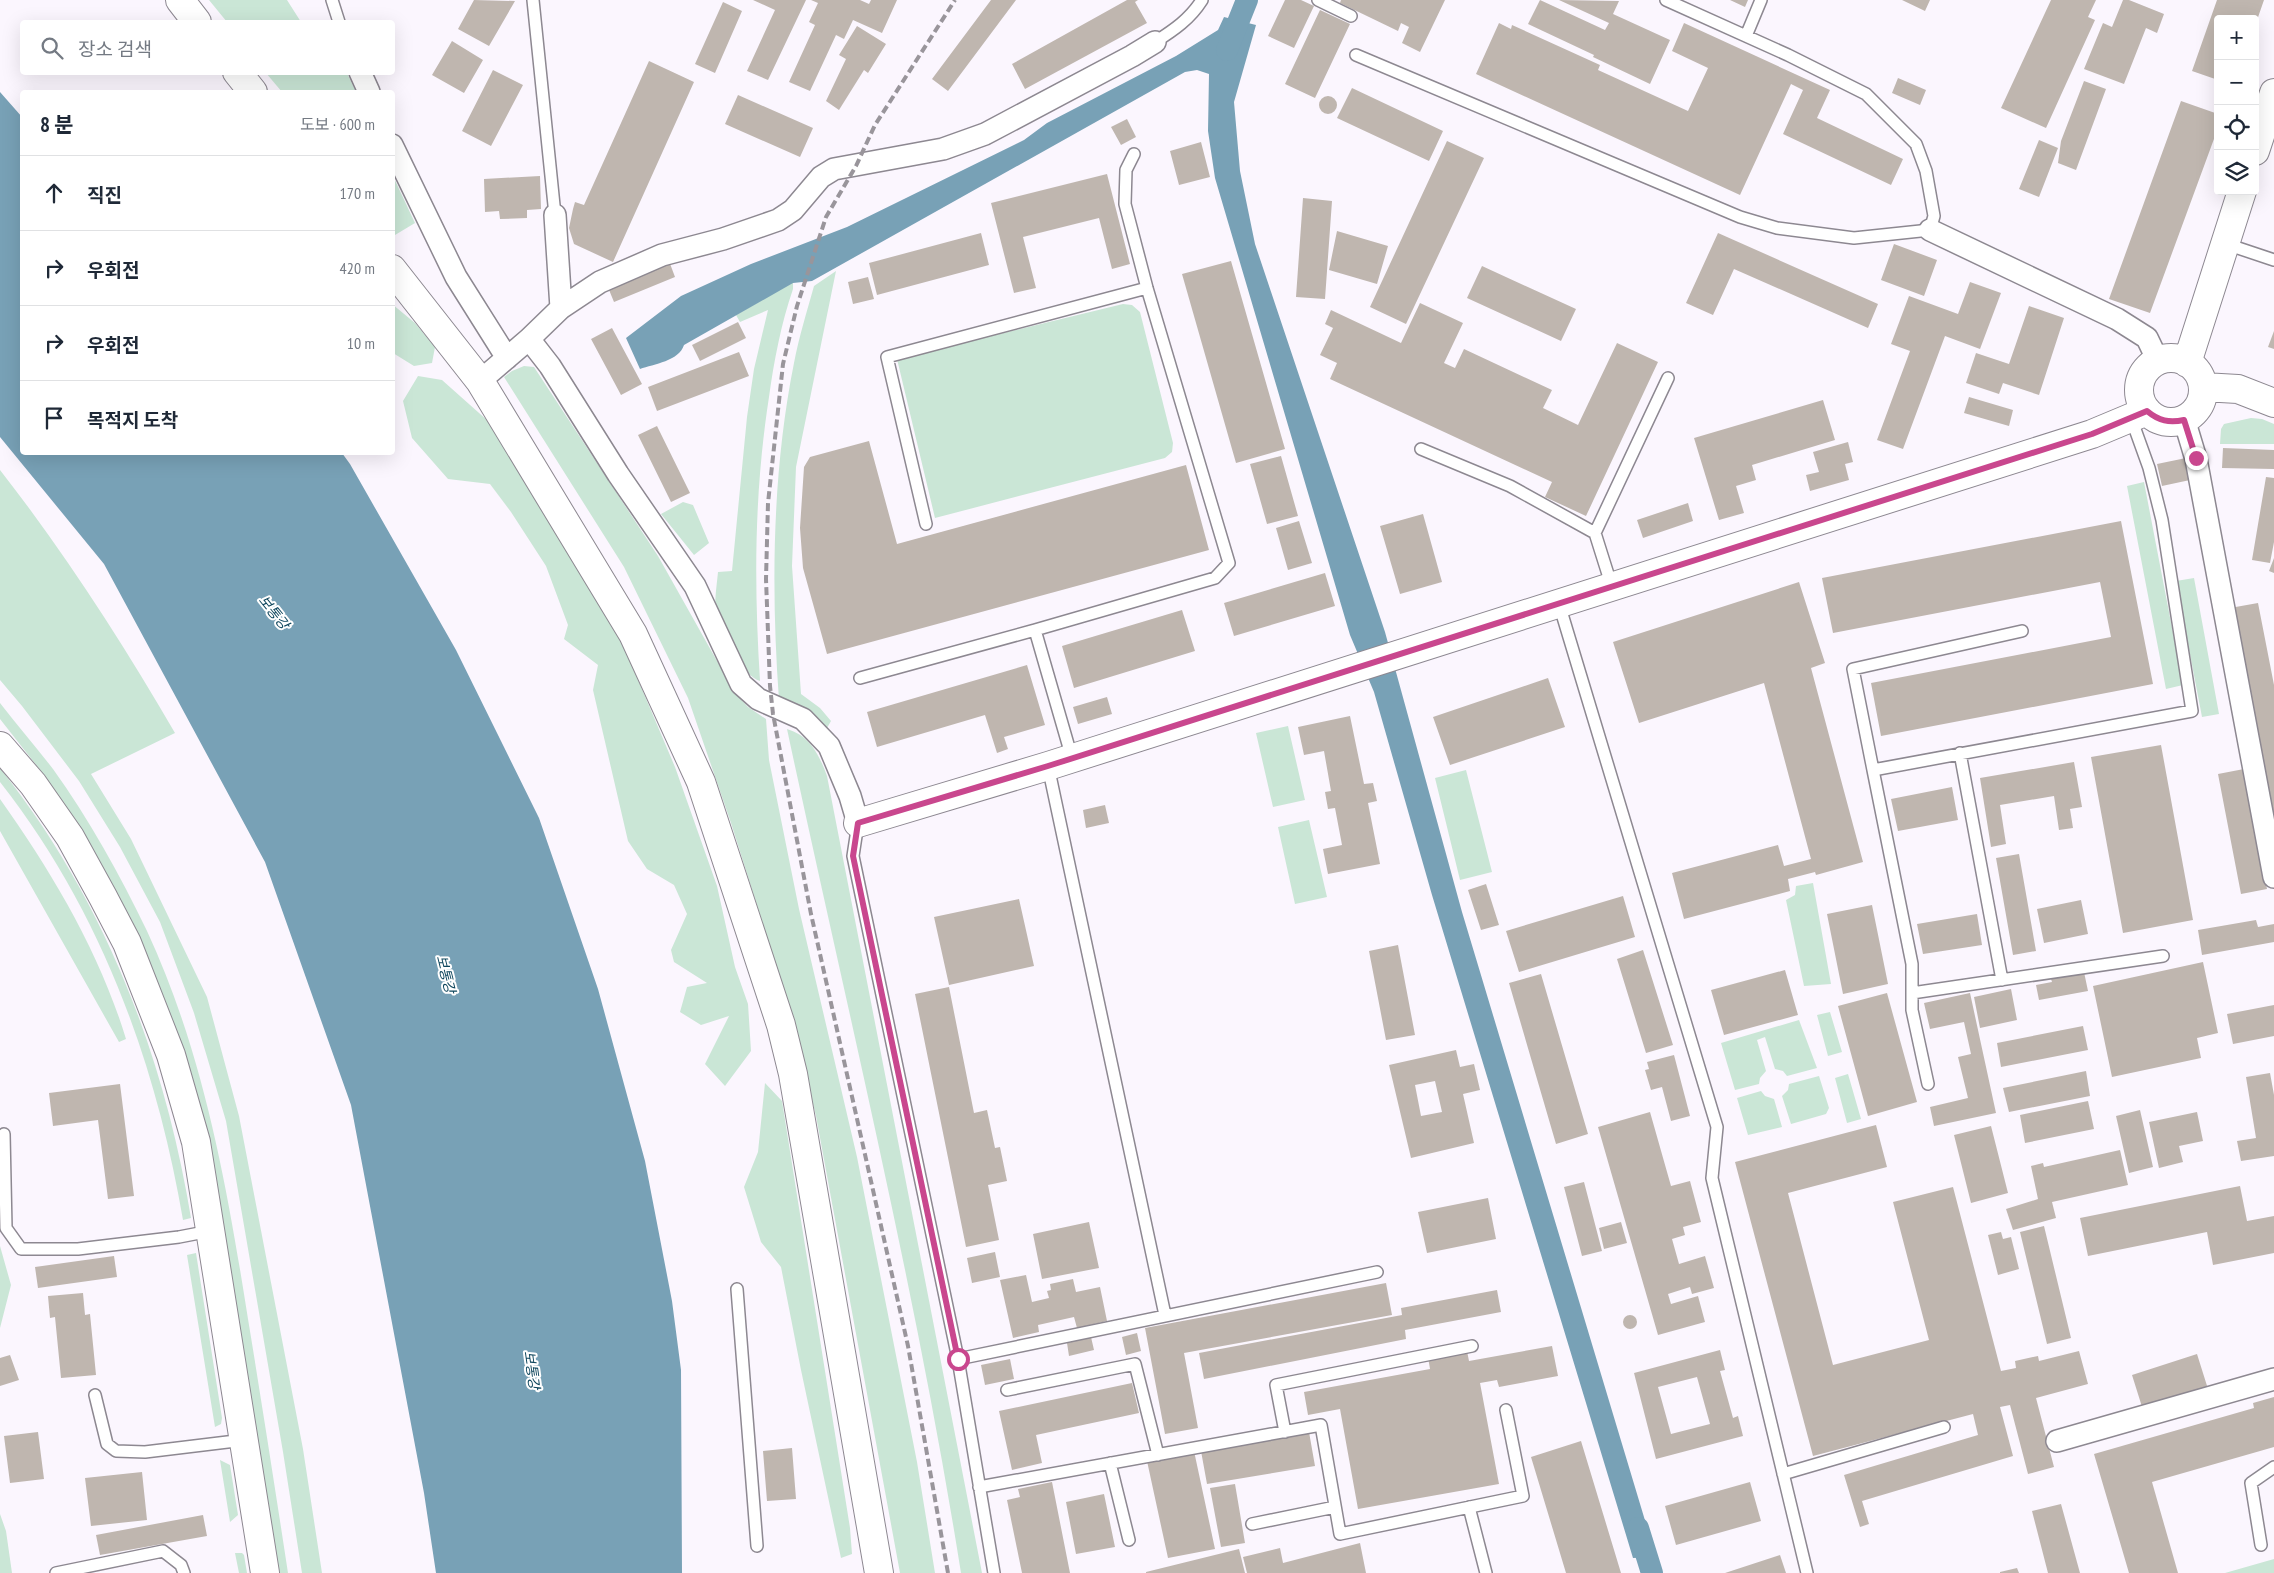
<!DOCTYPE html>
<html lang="ko">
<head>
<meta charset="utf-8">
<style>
	:root { --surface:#fff; --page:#f6f6f7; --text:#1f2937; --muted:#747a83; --line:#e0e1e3 }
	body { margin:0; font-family:"PT Sans Narrow","Noto Sans KR",sans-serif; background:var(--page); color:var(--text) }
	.controls { position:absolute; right:15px; top:15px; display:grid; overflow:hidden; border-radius:5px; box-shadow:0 5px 20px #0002 }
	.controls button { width:45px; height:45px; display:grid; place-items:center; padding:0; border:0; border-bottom:1px solid var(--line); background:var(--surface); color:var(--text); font:25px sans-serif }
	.stop { position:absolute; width:15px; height:15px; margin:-11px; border:4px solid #c9478e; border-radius:50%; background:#fff }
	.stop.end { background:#c9478e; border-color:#fff; box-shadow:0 1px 5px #0008 }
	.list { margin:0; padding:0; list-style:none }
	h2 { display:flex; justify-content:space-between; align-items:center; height:65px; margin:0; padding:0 20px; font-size:21px }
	h2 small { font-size:16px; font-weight:400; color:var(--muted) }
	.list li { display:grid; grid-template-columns:32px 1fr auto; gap:15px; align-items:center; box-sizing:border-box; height:75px; padding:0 20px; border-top:1px solid var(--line) }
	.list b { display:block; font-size:19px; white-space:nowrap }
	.list em { font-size:16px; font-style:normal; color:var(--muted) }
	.icon { flex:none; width:28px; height:28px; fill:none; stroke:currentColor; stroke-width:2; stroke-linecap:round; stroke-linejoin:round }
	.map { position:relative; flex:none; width:2274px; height:1573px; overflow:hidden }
	.search { position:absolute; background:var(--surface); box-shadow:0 5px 20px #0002; left:20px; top:20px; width:375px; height:55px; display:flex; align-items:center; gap:12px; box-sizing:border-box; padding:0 18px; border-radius:5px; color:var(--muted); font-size:19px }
	.panel { position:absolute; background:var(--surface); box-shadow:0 5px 20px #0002; left:20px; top:90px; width:375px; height:365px; border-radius:5px }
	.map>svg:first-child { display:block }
	.green { fill:#cae6d6 }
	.water { fill:#78a1b6 }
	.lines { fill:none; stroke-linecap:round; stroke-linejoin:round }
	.canal { stroke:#78a1b6; stroke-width:22 }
	.building { fill:#bfb6af; fill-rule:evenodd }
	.lane-casing { stroke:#8d8891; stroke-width:14 }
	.street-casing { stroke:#8d8891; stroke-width:24 }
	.secondary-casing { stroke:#8d8891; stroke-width:30 }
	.lane { stroke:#fff; stroke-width:11 }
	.street { stroke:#fff; stroke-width:21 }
	.secondary { stroke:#fff; stroke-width:28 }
	.rail { stroke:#99959b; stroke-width:4; stroke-dasharray:8 4; stroke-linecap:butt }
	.route { stroke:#c9478e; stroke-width:6 }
	.labels { text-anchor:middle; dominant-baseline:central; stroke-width:4; stroke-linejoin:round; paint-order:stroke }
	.water-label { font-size:14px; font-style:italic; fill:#0d455c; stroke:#fff }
</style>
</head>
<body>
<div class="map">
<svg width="2274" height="1573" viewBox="0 0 2274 1573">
	<rect width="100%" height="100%" fill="#fbf6fe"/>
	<path class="green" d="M209,0H287L301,22H227Z
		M266,73H347L356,92H282Z
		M392,174L415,223L395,235L392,232Z
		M836,271L796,467L792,566L801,694L820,708L831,721L827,728L809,715L779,700C771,589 772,473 794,363C799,337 807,311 814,286Z
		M793,282V289C781,324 774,361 769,397C754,494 754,584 760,681C744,677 721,635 717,619C713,608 717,584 718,572L732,571L747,417L754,369L768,310L740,322L736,315Z
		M392,304L415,323L435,347L432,363L414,366L393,353Z
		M1123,304L1132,305L1140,312L1173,443L1172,452L1165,458L935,518L897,359Z
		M524,366L534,367L658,556L735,693L748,707L766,719L769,760L799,909L857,1157L917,1462L935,1573H900L816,1116L788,1004L731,823L688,698L624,567L504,377L512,371Z
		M418,376L442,380L506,437L608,609L675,767L717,886L735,967L748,1004L751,1051L725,1086L705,1064L729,1016L701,1025L680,1012L687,987L707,983L674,962L671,950L687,914L674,885L647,869L628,841L593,690L598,665L564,639L568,625L546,566L511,512L490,484L448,479L412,438L403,401Z
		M2251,418L2262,419L2274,424V444H2220L2221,429L2224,424Z
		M0,470C65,553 122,642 175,733L91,774L131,839L207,997L239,1116L303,1449L322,1573H302L283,1452L226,1121L194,1013L160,922L120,847L79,781L22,706L0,680Z
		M2144,482L2183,685L2166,689L2127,486Z
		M683,502L693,505L709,543L694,555L661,514Z
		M2194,578L2219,714L2202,717L2176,581Z
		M0,703C17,725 36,747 53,769C89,819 120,875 147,931C204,1054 227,1186 248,1319C262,1404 275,1488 288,1573H278L222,1220L139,937L118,895L80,828L44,775L0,719Z
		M1288,726L1305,800L1273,807L1256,733Z
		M787,729C810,736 819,754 827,776L982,1573H961C916,1289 847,1010 787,729Z
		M0,768C104,899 164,1054 191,1218L183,1220C156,1062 100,909 0,782Z
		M1466,770L1492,872L1460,880L1435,778Z
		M0,799C52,872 100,953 126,1039L119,1042L0,831Z
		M1309,820L1327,897L1295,904L1278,827Z
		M1813,883L1831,984L1804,986L1786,900L1795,895L1796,886Z
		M1830,1012L1842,1052L1828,1056L1817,1015Z
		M1799,1020L1817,1068L1787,1076L1783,1071L1775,1069L1765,1037L1757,1040L1766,1071L1760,1078L1759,1084L1735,1090L1721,1043Z
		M1848,1074L1861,1119L1847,1123L1835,1078Z
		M1819,1076L1829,1108L1826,1114L1791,1124L1782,1096L1788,1090L1789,1084Z
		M765,1083L782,1101L850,1528L852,1554L841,1558L801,1370L781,1267L761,1242L744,1187L758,1152Z
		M1761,1091L1765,1096L1774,1099L1782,1127L1748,1135L1737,1098Z
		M0,1246L11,1285L0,1328Z
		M196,1253L222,1418L221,1424L215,1427L187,1255Z
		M220,1460L230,1465L238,1515L230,1522Z
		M0,1514L6,1531L12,1573H0Z
		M235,1553H242L244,1555L247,1573H239Z
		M2274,1559V1573H2225Z"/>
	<path class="water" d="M1224,17L1256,25L1234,102L1240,171L1255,244L1385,632L1462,912L1656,1557L1633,1558L1432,895L1374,692L1350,635L1215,178L1208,131L1209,74L1197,70L1185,72L812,281L793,283L684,345C679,361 654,364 640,369L626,338L681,296L751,264L847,227L1024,140L1047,123L1176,56L1218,30Z
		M0,92L22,117V452L342,453L350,464L456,650L539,818L598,989L645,1161L672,1301L681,1370L682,1573H436L424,1493L351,1105L265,862L104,564L0,437Z"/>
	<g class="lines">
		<path class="canal" d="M1227,50L1247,0
			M1638,1528L1652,1573"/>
	</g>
	<path class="building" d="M474,0L515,1L489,46L458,29Z
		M753,0H806L768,80L747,71L775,10Z
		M811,0H860L869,4L871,0H897L882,33L853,20L844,39L836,35L810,91L789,82L815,25L809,22L818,3Z
		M991,0H1016L948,91L932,79Z
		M1127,0H1138L1135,2L1147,23L1025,89L1012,64Z
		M1285,0H1301L1314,6L1294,48L1268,36Z
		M1341,0H1445L1420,52L1402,43L1409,27L1401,23L1398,31L1340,3Z
		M1540,0L1605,30L1609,23L1559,0L1619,1L1613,14L1670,40L1650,84L1593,57L1594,55L1528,24Z
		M1730,0H1748L1745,7Z
		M1902,0H1930L1925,11Z
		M2051,0H2096L2088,17L2095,20L2046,128L2001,108Z
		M2123,0H2129L2164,14L2157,33L2146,28L2124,84L2084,69L2103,23L2112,27Z
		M2217,0H2264L2256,23L2255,19H2218V80L2192,71Z
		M723,2L742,11L715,73L695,64Z
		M1320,10L1350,24L1315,98L1285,84Z
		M1499,23L1511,29L1512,25L1600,65L1598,70L1688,111L1708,68L1672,51L1684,23L1830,90L1817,118L1903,159L1891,185L1783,134L1803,90L1791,84L1740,195L1476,74Z
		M857,26L886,44L868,73L864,70L839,110L826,101L846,59L839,55Z
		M452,41L483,60L464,93L432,75Z
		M649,61L694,82L613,262L574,244L569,228L573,209L575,202L584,205Z
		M493,70L523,85L491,146L462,131Z
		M1898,78L1926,90L1920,105L1892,93Z
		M2084,81L2106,89L2076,170L2058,163L2061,141Z
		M1352,88L1443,131L1429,161L1337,118Z
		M738,95L813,128L800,157L725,124Z
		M1319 105a9 9 0 1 1 18 0a9 9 0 1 1-18 0Z
		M2181,101L2218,114V128L2150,313L2109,299Z
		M1127,119L1136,137L1121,145L1111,127Z
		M2039,140L2058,148L2039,197L2019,189Z
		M1447,141L1484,158L1406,324L1370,307Z
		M1201,142L1210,177L1179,185L1170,151Z
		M1107,174L1130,264L1112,269L1099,218L1023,237L1036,288L1014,293L991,203Z
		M540,176L541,209L527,210V218L500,219L499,211L485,212L484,179Z
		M1303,198L1332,201L1325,299L1296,297Z
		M1337,231L1388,246L1377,284L1329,270Z
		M981,233L989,265L877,295L869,263Z
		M1718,233L1878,304L1868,328L1734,269L1713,315L1686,303Z
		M1894,244L1937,260L1924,296L1881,280Z
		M669,261L675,277L614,302L607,285Z
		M1231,261L1285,449L1236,463L1182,274Z
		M1482,266L1576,309L1561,341L1467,298Z
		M868,277L874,299L853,304L848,282Z
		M1970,282L2001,293L1980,349L1945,336L1903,449L1877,440L1910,351L1891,344L1909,296L1958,314Z
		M1420,303L1463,323L1444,363L1455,368L1464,349L1552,390L1543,408L1578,425L1617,343L1658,362L1586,516L1545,497L1552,482L1330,379L1337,363L1320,355L1333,328L1325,324L1331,310L1401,343Z
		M2029,306L2064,318L2039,395L2003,383L1999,394L1966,383L1976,353L2009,364Z
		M738,322L746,338L700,361L692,345Z
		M612,328L642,384L621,395L591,339Z
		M2274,331V349L2268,347Z
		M739,352L749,376L657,411L648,387Z
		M1969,397L2013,410L2009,426L1964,413Z
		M1823,400L1835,440L1752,465L1756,480L1736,486L1744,513L1719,520L1694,438Z
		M657,426L690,493L671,502L638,435Z
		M869,441L897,544L1186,465L1209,550L827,654L803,568L800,528L804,467L810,457Z
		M1848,442L1853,462L1845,464L1849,480L1810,491L1806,475L1819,472L1813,452Z
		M2223,448L2274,450V469L2222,468Z
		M1281,456L1298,516L1267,524L1250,464Z
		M2186,458L2190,480L2162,486L2157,464Z
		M2266,477L2274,478V542L2270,563L2252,560Z
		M1688,503L1693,521L1643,538L1637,520Z
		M1423,514L1442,582L1400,594L1380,526Z
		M1299,521L1312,563L1288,570L1276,528Z
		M2121,521L2153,684L1881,736L1871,683L2111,637L2100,582L1833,633L1822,578Z
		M2274,558V573L2269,571Z
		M1325,573L1335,606L1234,636L1224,603Z
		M1799,582L1825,663L1811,668L1863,862L1816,875L1815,872L1788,879L1790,891L1684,919L1672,873L1778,845L1784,866L1811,859L1764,683L1639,723L1613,642Z
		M2258,603L2274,685V833L2230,608Z
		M1182,610L1195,651L1074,688L1062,646Z
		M1027,665L1045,725L1004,737L1008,749L997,753L985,715L877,747L867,712Z
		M1548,678L1565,727L1450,765L1433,717Z
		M1107,697L1112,714L1078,724L1073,707Z
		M1350,716L1364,784L1373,783L1377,801L1368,803L1380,864L1328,874L1323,849L1342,845L1335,808L1328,809L1325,792L1331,791L1324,751L1304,755L1298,727Z
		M2161,745L2193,920L2123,933L2091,757Z
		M2074,762L2082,807L2070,809L2073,828L2059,830L2054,796L2000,805L2006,844L1991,847L1980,778Z
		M2244,769L2267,889L2241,894L2218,774Z
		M1952,787L1958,820L1898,831L1891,799Z
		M1105,805L1109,823L1086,828L1083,810Z
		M2019,854L2036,951L2013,955L1996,858Z
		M1486,884L1499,925L1481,930L1468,890Z
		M1623,896L1635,937L1519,972L1506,931Z
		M1019,899L1034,966L949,985L934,917Z
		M2081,900L2088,934L2044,943L2037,909Z
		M1872,905L1888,984L1843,994L1827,914Z
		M1977,914L1982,945L1923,954L1917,924Z
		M2256,920L2258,927L2274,924V942L2202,955L2198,930Z
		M1398,945L1415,1035L1386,1040L1369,951Z
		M1643,950L1673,1045L1646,1053L1617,959Z
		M2203,962L2218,1033L2197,1038L2201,1058L2112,1077L2093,986Z
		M1785,970L1798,1015L1724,1035L1711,990Z
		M2084,972L2088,991L2039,1000L2036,985L2052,982L2051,979Z
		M1541,974L1588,1134L1556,1144L1509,983Z
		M949,987L974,1113L987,1110L995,1148L1000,1147L1007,1181L988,1185L999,1240L966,1247L915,994Z
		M2011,989L2017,1020L1980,1028L1974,997Z
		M1887,993L1917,1102L1868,1116L1838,1006Z
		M1970,993L1996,1113L1934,1126L1930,1107L1968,1098L1958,1057L1971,1054L1964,1022L1930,1029L1924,1003Z
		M2274,1005V1036L2233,1044L2227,1014Z
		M2083,1026L2088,1050L2001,1067L1997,1043Z
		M1456,1050L1460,1067L1474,1064L1480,1090L1463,1094L1474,1143L1411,1158L1389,1065ZM1435,1081L1442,1112L1421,1116L1415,1085Z
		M1674,1055L1690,1116L1671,1121L1662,1087L1651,1090L1645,1070L1649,1069L1647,1062Z
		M2086,1071L2090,1096L2009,1112L2003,1088Z
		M2270,1073L2274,1095V1156L2241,1161L2237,1141L2256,1138L2246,1077Z
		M120,1084L134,1196L108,1199L98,1120L53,1126L49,1093Z
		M2088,1101L2094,1129L2025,1143L2020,1115Z
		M2140,1110L2153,1167L2129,1173L2116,1116Z
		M1650,1112L1671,1186L1690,1181L1701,1222L1683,1227L1685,1235L1672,1239L1679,1264L1705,1256L1714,1288L1692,1294L1690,1287L1668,1294L1671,1304L1698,1296L1705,1322L1658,1335L1598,1127Z
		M2197,1112L2203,1141L2179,1146L2183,1162L2159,1168L2149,1122Z
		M1876,1125L1887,1167L1788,1193L1833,1365L1929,1340L1893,1202L1953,1187L2001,1371L2016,1368L2015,1361L2038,1356L2039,1361L2079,1351L2088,1384L2036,1398L2054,1467L2028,1474L2010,1405L2000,1407L2013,1456L1862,1501L1869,1524L1860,1527L1844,1475L1978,1435L1973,1414L1813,1456L1735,1162Z
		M1991,1126L2008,1193L1971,1203L1954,1135Z
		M2120,1150L2128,1185L2052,1202L2056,1218L2013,1230L2006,1209L2038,1199L2031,1166L2043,1163L2044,1167Z
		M1584,1182L1602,1251L1582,1256L1564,1187Z
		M2240,1186L2247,1221L2274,1216V1253L2213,1265L2207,1232L2088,1256L2080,1218Z
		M1488,1198L1496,1239L1427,1253L1418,1212Z
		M1089,1222L1099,1268L1042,1279L1033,1234Z
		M1621,1222L1627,1243L1604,1249L1599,1228Z
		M2044,1226L2071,1338L2047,1344L2020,1232Z
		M2001,1232L2003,1239L2011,1237L2019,1269L1998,1275L1988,1235Z
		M995,1252L1000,1277L972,1283L967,1258Z
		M114,1256L117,1277L38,1288L35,1267Z
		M1026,1275L1032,1302L1049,1298L1047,1291L1051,1290L1050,1284L1073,1279L1076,1292L1100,1287L1107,1321L1077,1328L1074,1317L1038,1325L1039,1332L1013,1338L1000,1280Z
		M1386,1283L1392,1315L1184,1353L1198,1428L1165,1434L1145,1328Z
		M1497,1290L1501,1312L1405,1330L1406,1339L1204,1379L1199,1353L1402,1315L1401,1308Z
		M83,1293L85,1315L90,1314L96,1375L61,1378L55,1317L50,1318L48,1296Z
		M1623 1322a7 7 0 1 1 14 0a7 7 0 1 1-14 0Z
		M1137,1333L1141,1351L1126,1355L1122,1337Z
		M1091,1337L1094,1350L1069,1356L1067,1343Z
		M1552,1346L1558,1376L1499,1387L1497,1380L1480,1383L1499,1484L1358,1509L1340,1409L1308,1415L1304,1392L1430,1369L1428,1357L1467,1351L1469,1361Z
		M1720,1350L1725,1370L1720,1371L1733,1418L1738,1416L1743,1436L1656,1459L1634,1373ZM1697,1377L1710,1424L1671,1434L1658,1387Z
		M2197,1354L2208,1389L2143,1410L2132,1375Z
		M10,1355L19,1380L0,1386V1358Z
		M1010,1359L1014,1379L985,1385L981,1365Z
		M1132,1383L1139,1413L1036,1435L1042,1463L1012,1470L999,1411Z
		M2274,1397V1447L2152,1482L2178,1573H2129L2094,1454L2254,1408L2253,1403Z
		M38,1432L44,1479L10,1483L4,1436Z
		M1309,1432L1315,1466L1207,1484L1201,1451Z
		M1581,1441L1621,1573H1566L1531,1457Z
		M792,1448L796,1499L767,1501L763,1451Z
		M1194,1451L1215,1549L1168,1558L1147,1461Z
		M142,1472L147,1520L91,1526L85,1478Z
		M1052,1482L1070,1573H1022L1007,1500L1020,1497L1018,1489Z
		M1750,1482L1761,1521L1676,1545L1665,1506Z
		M1235,1484L1245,1543L1221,1547L1210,1488Z
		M1104,1494L1115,1547L1076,1554L1066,1502Z
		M2061,1504L2080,1573H2048L2032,1511Z
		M203,1515L207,1536L100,1555L96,1535Z
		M1360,1543L1366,1573H1247L1243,1557L1280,1548L1283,1563Z
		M1239,1549L1245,1573H1146V1572Z
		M1780,1555L1786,1573H1725Z
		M2017,1568L2019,1573H2000V1572Z"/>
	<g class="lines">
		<g class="lane-casing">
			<path id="lane" d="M332,0L339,22
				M533,0L555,215
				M1318,0L1351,16
				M1746,36L1761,0
				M1155,42C1174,30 1190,19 1202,0
				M1356,55L1740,217L1777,228L1854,238L1930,230L1934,216L1926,171L1916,144L1866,94L1788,55L1666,0
				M2226,244L2274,260
				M1421,449L1510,486L1595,533L1612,587
				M926,524L887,357L1147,288
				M1595,533L1668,378
				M1559,604L1717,1127L1712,1178L1807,1573
				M1035,630L1072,758
				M860,678L1035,630L1215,578L1229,563L1147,288L1125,204L1126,170L1134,154
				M1960,753L2002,980
				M1048,766L1165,1315
				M1873,770L1853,669L2022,631
				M858,823L853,856L958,1359L994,1573
				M1912,993L2163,956
				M1928,1084L1912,1010V964L1873,770L2192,711L2162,520L2149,468L2131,418
				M4,1134L6,1228L21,1249H78L179,1237L210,1231
				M737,1289L757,1546
				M958,1359L1377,1272
				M1007,1390L1135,1364L1158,1455
				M95,1395L107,1444L116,1451L145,1452L244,1440
				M1285,1432L1276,1385L1472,1346
				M1110,1463L1129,1540
				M1783,1474L1944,1427
				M979,1487L1321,1425L1340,1534L1523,1496L1506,1410
				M1469,1507L1486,1573
				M1252,1524L1335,1507
				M2261,1545L2251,1483L2274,1467
				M56,1573L163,1551L181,1565L184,1573"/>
		</g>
		<g class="street-casing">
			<path id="street" d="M360,72L369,92
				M392,145L456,277L507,358
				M555,215L561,308
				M1930,230L2117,319L2147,338L2158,361
				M529,339L550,366L618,474L695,586L741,684L758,699L803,719L829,746L850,796L858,823
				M480,381L529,339L561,308L600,282L662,255L723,239L778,220L793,210L821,177L834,169L943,149L985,134L1132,56L1155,42
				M2184,419L2196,459L2274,877
				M2057,1441L2274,1379"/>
		</g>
		<g class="secondary-casing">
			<path id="secondary" d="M180,0L197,22
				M237,72L253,92
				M2255,151L2274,93
				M392,269L480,381L633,634L701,782L781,1025L793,1074L879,1573
				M2139 390a32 32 0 1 1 64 0a32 32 0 1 1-64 0Z
				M2187,363L2242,191
				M2203,387L2238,389L2274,403
				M0,746L33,784L70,837L103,897L127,943L171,1055L196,1142L265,1573
				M858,823L1048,766L2092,434L2147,411"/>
		</g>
		<use href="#lane" class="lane"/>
		<use href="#street" class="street"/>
		<use href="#secondary" class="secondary"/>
		<path class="rail" d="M948,1573L908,1346L811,914L773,714L770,686L766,579L768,503L783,364L797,306L826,217L856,166L875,125L955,0"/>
	</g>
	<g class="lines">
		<path class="route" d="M958,1359L853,856L858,823L1048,766L2092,434L2147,411C2159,421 2169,423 2184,420L2196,458"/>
	</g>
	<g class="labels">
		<g class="water-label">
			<text transform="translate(274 612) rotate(51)">보통강</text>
			<text transform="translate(446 974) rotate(76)">보통강</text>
			<text transform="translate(532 1370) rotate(82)">보통강</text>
		</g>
	</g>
</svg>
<div class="controls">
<button>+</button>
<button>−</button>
<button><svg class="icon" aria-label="locate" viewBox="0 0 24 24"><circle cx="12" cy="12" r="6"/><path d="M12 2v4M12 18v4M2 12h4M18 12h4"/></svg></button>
<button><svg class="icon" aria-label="layers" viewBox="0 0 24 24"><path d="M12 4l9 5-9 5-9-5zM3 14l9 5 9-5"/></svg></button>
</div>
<div class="stop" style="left:958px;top:1359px"></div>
<div class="stop end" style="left:2196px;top:458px"></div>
<div class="search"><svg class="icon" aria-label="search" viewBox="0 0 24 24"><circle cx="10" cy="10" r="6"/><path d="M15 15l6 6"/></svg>장소 검색</div>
<section class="panel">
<h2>8 분<small>도보 · 600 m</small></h2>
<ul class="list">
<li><svg class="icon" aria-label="ahead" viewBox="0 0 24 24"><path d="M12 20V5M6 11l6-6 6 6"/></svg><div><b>직진</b></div><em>170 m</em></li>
<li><svg class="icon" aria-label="right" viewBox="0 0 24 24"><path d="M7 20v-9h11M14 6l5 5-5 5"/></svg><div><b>우회전</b></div><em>420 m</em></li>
<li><svg class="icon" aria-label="right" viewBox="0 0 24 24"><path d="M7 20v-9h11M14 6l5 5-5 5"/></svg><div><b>우회전</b></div><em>10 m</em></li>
<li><svg class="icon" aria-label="arrive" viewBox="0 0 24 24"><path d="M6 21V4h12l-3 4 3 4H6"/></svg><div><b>목적지 도착</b></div></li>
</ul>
</section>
</div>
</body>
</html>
